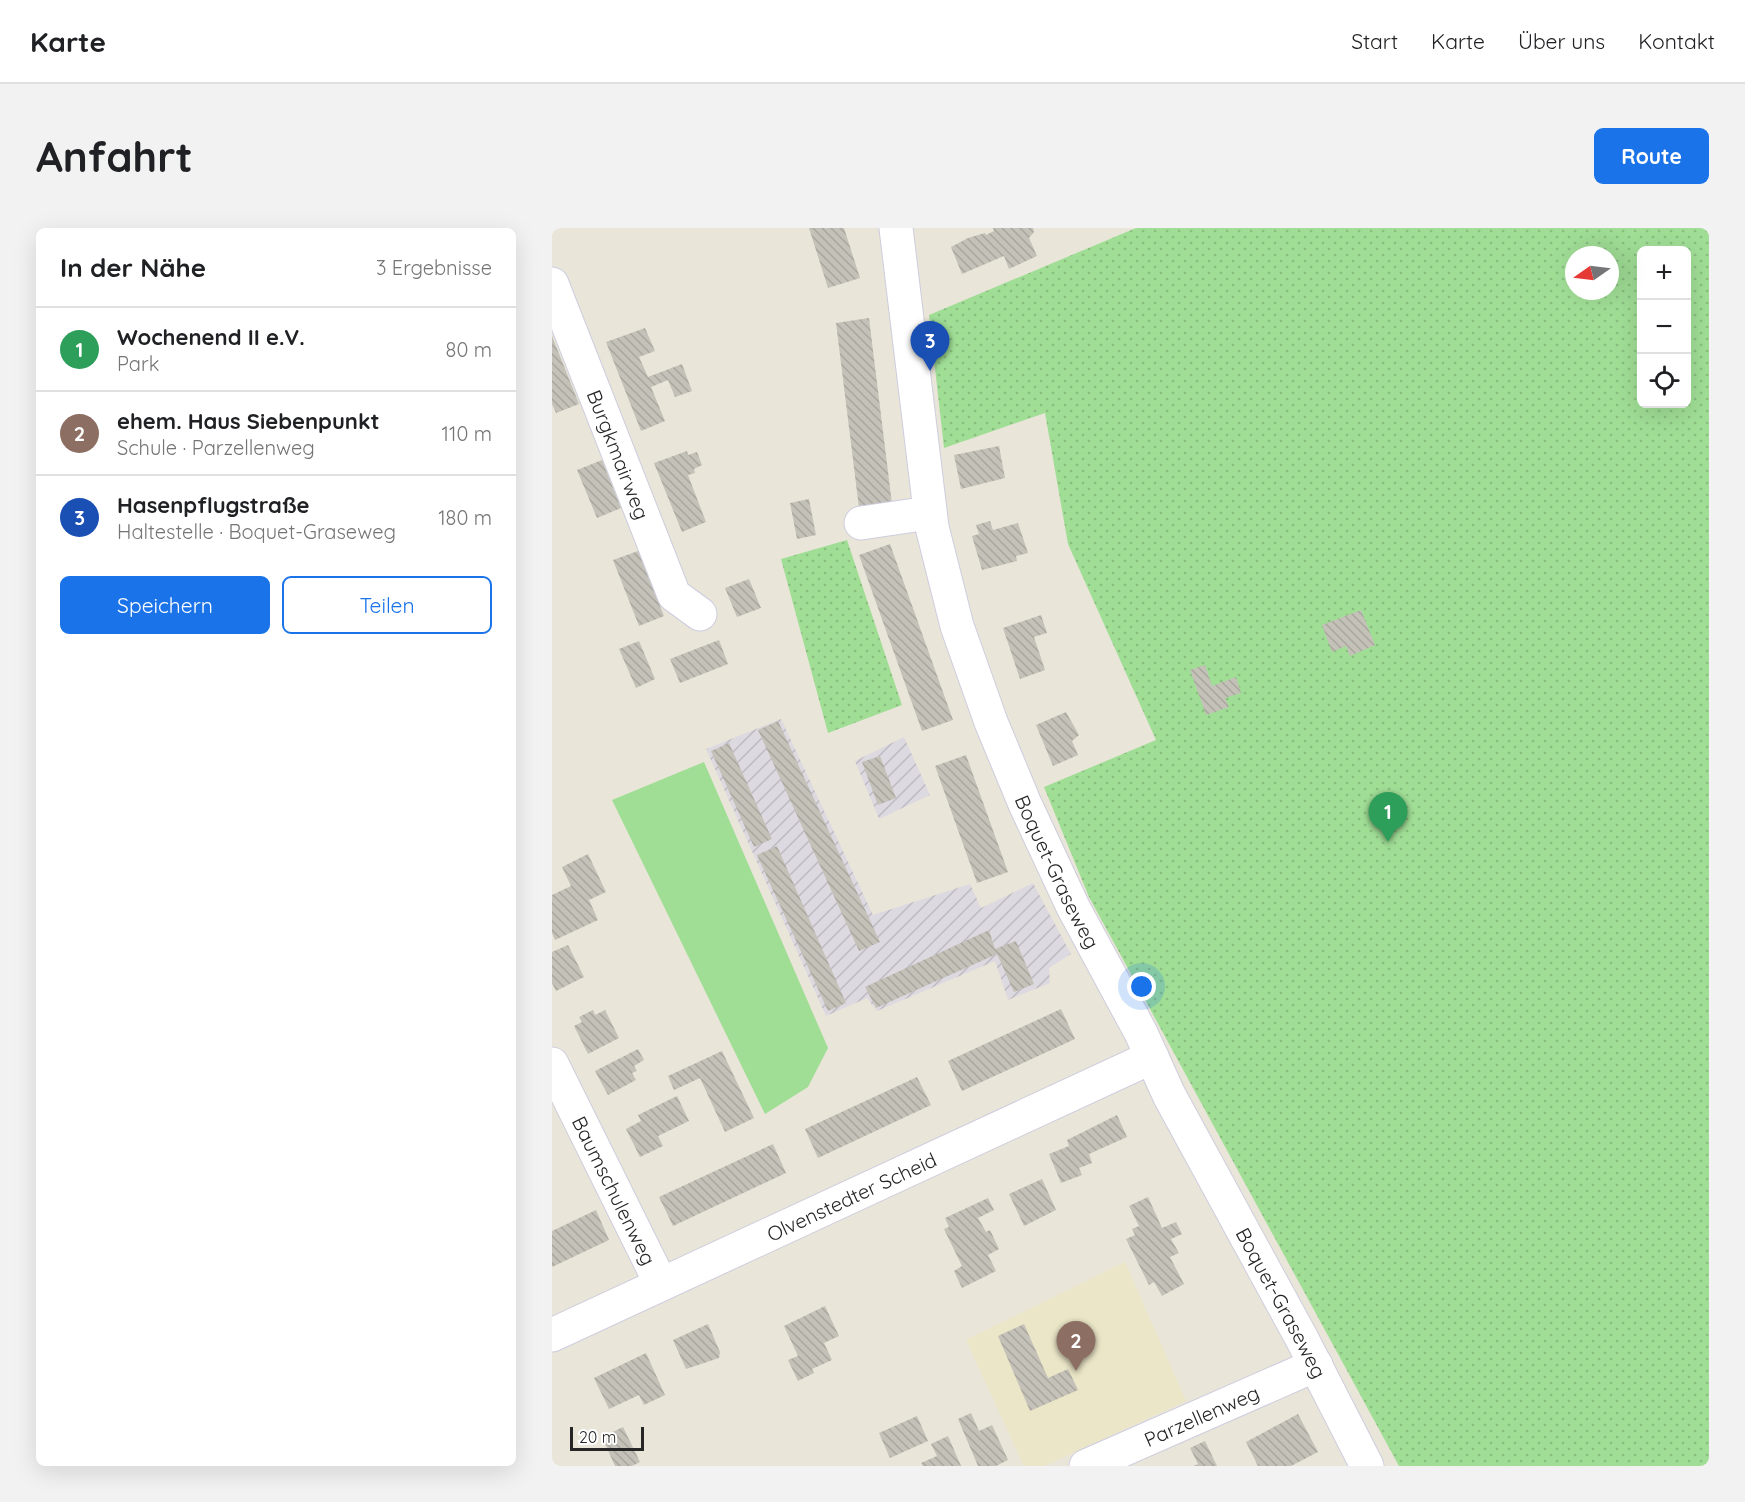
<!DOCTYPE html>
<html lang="de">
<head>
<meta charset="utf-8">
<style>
	:root { --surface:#fff; --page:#f2f2f2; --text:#202124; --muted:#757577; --line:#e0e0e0; --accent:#1a73e8 }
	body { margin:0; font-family:Quicksand,sans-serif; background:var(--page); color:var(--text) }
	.controls { position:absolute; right:18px; top:18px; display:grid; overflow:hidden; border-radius:9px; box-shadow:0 6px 24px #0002 }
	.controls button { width:54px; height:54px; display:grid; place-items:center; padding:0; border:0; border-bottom:2px solid var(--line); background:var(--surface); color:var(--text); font:30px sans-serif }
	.compass { position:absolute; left:1013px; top:18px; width:54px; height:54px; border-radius:50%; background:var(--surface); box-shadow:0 6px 24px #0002; rotate:256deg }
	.scale { position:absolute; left:18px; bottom:15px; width:74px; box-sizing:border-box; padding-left:6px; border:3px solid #262626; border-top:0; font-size:16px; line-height:21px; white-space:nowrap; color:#262626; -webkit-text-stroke:4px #fff; paint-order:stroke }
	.you { position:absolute; left:590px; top:759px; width:21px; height:21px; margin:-15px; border:4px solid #fff; border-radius:50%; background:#1a73e8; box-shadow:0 0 0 9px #1a73e833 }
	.badge { display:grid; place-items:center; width:39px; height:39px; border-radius:50%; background:var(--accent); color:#fff; font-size:20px; font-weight:700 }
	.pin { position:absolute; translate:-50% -50px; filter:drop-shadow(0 2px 3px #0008) }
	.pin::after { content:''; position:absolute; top:32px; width:21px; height:18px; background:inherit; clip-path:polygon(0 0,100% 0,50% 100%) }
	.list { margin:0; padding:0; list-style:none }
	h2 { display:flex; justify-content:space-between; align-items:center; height:78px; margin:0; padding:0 24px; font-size:26px }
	h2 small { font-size:20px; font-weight:400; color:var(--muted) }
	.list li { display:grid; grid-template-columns:39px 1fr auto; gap:18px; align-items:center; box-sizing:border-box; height:84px; padding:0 24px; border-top:2px solid var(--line) }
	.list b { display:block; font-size:22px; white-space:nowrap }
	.list p { margin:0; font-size:20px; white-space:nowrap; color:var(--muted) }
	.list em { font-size:20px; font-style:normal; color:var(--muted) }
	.actions { display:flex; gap:12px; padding:18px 24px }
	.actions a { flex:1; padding:14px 0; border:2px solid var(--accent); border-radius:9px; text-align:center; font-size:21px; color:var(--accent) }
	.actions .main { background:var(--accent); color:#fff }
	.icon { flex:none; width:33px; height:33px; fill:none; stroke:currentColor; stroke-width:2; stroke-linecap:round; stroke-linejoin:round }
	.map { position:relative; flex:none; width:1157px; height:1238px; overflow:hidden; border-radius:9px }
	header { display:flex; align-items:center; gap:36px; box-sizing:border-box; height:84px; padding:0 30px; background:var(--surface); border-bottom:2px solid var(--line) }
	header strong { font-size:28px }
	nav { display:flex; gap:33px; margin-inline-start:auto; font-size:21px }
	.intro { display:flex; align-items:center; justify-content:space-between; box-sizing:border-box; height:144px; padding:0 36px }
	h1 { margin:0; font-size:42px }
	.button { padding:15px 27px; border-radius:9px; background:var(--accent); color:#fff; font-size:21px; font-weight:700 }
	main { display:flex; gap:36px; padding:0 36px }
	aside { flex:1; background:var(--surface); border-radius:9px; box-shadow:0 6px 24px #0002 }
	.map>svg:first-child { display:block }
	.industrial { fill:url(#industrial-furrows) }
	.education { fill:#ebe6c7 }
	.grass { fill:#a0de96 }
	.park { fill:url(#park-dots); fill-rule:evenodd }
	.building { fill:url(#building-back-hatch) }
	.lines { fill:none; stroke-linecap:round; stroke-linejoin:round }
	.minor-casing { stroke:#cecddf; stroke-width:35 }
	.minor { stroke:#fff; stroke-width:33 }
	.labels { text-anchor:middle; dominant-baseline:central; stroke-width:4.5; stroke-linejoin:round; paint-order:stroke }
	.street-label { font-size:20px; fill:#262626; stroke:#fff }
</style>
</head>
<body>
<header>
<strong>Karte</strong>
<nav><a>Start</a><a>Karte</a><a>Über uns</a><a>Kontakt</a></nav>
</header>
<div class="intro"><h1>Anfahrt</h1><a class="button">Route</a></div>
<main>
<aside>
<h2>In der Nähe<small>3 Ergebnisse</small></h2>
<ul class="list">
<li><span class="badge" style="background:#2e9e5b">1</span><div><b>Wochenend II e.V.</b><p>Park</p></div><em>80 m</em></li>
<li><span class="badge" style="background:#8d6e63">2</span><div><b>ehem. Haus Siebenpunkt</b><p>Schule · Parzellenweg</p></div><em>110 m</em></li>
<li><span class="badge" style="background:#1a4fb4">3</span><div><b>Hasenpflugstraße</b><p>Haltestelle · Boquet-Graseweg</p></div><em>180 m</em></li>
</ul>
<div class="actions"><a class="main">Speichern</a><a>Teilen</a></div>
</aside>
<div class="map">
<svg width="1157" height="1238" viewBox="0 0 1157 1238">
	<defs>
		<pattern id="industrial-furrows" width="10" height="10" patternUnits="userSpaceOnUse" patternTransform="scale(1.5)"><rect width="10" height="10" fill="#ddd9e1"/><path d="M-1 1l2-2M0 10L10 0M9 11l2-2" fill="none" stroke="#bebac1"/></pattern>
		<pattern id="park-dots" width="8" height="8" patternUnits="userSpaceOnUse" patternTransform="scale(1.5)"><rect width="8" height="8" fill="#a0de96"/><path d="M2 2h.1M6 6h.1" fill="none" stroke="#8abe81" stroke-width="1.8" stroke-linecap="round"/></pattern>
		<pattern id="building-back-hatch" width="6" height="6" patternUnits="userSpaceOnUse" patternTransform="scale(1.5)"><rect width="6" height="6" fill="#c4c1b8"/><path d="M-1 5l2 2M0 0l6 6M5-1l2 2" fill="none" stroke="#a8a69e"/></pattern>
	</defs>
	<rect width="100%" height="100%" fill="#e9e5d8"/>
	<path class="industrial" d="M229,491L321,687L418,656L429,680L481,655L519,726L497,740L498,755L456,772L443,733L325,783L315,770L274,788L154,521Z
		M352,509L378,567L327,591L303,533Z"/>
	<path class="education" d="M573,1034L634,1173L492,1238H472L414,1112Z"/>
	<path class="grass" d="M152,534L276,820L256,859L213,886L60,572Z"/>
	<path class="park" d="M584,0H1157V1238H847L537,669L492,559L604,512L516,316L493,185L392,220L377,87ZM1090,22H1134V176H1090ZM1022,27H1058V63H1022Z
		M295,312L350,477L276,505L229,331Z"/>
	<path class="building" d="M257,0H292L308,50L276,60Z
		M441,0H481L482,4L477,10L485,28L457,41L452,28L410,46L399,19L416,10L433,5L434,7L442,3Z
		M317,90L340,276L307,280L284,95Z
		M93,100L103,123L87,129L96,149L130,136L140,163L123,169L116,152L99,159L113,193L89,203L54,114Z
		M0,108L27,176L4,185L0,176Z
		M447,218L453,250L409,261L402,227Z
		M135,223L136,227L145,224L150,237L142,241L143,245L136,247L154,294L130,304L102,235Z
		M50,232L69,280L45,290L25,242Z
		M257,271L264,307L245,311L238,275Z
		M438,293L441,302L466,295L476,325L464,328L465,333L430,342L420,308L427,306L424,297Z
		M338,316L401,492L370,503L307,327Z
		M86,323L112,388L87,398L61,332Z
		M197,351L209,380L185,389L173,360Z
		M809,382L823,417L798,428L794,418L780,424L770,397Z
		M489,387L495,405L482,409L493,442L468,451L451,400Z
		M167,412L176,436L128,455L118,431Z
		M87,413L103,451L84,460L67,421Z
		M653,437L660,458L684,449L689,465L673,470L677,479L654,487L638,442Z
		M514,484L527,507L520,513L526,527L501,538L484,497Z
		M226,493L328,714L307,723L206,502Z
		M177,515L220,611L202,619L159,523Z
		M414,527L456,644L425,655L383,538Z
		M328,528L344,570L326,577L310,534Z
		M225,618L294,775L276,783L205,627Z
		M36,626L54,664L37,672L46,692L3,712L0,705V667L19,658L10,639Z
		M437,702L443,721L464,713L482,756L462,764L445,726L324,780L313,759Z
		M16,717L32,749L4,763L0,755V724Z
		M509,781L523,811L410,863L396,833Z
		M41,782L43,787L53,782L67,810L36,826L22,798L30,794L27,789Z
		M86,821L92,832L82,838L85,843L80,845L84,852L56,867L43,843Z
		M170,823L202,890L173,904L148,850L122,862L116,848Z
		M365,849L379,877L266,930L253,901Z
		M125,868L137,893L106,908L111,918L88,929L74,901L89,893L86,887Z
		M565,887L575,909L537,926L540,935L527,940L530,947L509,955L497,926L517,918L515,912Z
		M221,916L234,945L121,998L107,969Z
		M490,951L504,982L472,998L457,966Z
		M596,969L610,1000L624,994L630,1006L619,1011L627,1025L618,1029L632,1056L610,1068L602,1054L597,1057L574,1011L583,1007L580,1001L587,998L577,978Z
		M436,970L442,982L426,990L434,1004L438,1002L447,1021L436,1027L444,1043L410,1060L402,1043L410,1038L392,1001L397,999L393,990Z
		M44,982L57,1012L0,1039V1003Z
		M273,1078L287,1108L272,1115L280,1132L260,1141L262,1145L246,1153L236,1132L246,1128L232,1098Z
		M156,1096L168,1124L167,1130L134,1141L121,1112Z
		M472,1096L496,1150L516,1141L526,1162L478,1183L446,1108Z
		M94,1125L113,1167L92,1177L87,1167L57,1181L42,1150Z
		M419,1185L427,1203L440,1197L456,1232L444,1238H426L406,1191Z
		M746,1186L766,1224L739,1238H706L694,1214Z
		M365,1188L376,1213L338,1230L327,1205Z
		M71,1199L88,1234L80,1238H63L50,1209Z
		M396,1208L409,1238H371L369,1235L385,1228L379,1216Z
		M653,1213L665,1238H642L646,1236L638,1220Z"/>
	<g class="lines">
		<g class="minor-casing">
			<g id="minor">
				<path id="s1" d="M344,0L380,299L405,398L439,494L473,576L521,679L589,805L617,867L750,1111L815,1238"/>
				<path id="s2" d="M0,56L122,367L148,386"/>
				<path d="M309,295L377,285"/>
				<path id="s3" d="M0,836L109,1056"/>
				<path id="s4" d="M0,1107L600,829"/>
				<path id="s5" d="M534,1238L764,1137"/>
			</g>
		</g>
		<use href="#minor" class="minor"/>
	</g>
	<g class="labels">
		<g class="street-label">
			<text stroke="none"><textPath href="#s2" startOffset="183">Burgkmairweg</textPath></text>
			<text stroke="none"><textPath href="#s1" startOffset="669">Boquet-Graseweg</textPath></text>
			<text stroke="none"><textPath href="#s3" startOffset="141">Baumschulenweg</textPath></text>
			<text stroke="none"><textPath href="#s4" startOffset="330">Olvenstedter Scheid</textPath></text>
			<text stroke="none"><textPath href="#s1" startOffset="1155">Boquet-Graseweg</textPath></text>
			<text stroke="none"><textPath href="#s5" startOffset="126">Parzellenweg</textPath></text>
		</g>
	</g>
</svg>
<div class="controls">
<button>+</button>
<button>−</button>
<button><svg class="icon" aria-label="locate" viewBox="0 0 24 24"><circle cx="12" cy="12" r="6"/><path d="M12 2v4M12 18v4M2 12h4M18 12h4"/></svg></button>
</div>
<svg class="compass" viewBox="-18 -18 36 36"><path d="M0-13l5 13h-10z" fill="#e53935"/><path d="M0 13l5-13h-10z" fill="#757577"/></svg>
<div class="scale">20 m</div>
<div class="you"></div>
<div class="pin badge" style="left:836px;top:614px;background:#2e9e5b">1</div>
<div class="pin badge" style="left:524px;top:1143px;background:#8d6e63">2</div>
<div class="pin badge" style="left:378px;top:143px;background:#1a4fb4">3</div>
</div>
</main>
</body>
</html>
